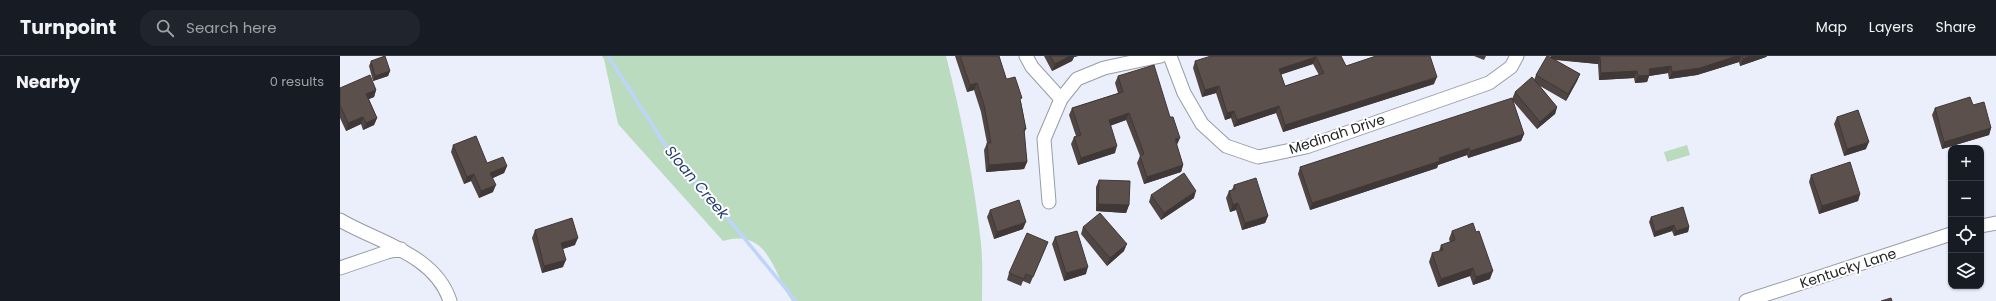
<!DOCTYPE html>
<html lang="en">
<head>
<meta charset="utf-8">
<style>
	:root { --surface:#171b24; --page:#20242c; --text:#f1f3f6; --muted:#9ea1a6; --line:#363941 }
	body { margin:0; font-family:Poppins,sans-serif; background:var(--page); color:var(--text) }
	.controls { position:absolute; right:12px; bottom:12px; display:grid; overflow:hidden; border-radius:8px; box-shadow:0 1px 3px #0004 }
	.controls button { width:36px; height:36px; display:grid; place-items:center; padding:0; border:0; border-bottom:1px solid var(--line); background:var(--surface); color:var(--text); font:20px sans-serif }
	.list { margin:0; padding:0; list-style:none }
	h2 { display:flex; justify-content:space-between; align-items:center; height:52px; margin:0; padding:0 16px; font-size:17px }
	h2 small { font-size:13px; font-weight:400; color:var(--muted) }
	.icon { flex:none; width:22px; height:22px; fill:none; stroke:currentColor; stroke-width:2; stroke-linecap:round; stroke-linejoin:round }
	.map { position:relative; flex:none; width:1656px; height:245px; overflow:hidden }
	header { display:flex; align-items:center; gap:24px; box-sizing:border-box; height:56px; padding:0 20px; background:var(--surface); border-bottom:1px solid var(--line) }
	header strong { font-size:19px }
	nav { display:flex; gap:22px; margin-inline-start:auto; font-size:14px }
	.search { width:280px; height:36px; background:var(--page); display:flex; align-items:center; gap:10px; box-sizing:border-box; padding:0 14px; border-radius:16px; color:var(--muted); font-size:15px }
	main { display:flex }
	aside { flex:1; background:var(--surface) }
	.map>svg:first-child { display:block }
	.green { fill:#bbdbbf }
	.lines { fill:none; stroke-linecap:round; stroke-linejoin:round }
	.stream { stroke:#bed4fa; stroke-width:3.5 }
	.minor-casing { stroke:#989ca6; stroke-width:15 }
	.minor { stroke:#fff; stroke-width:13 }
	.wall { fill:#4f4542; fill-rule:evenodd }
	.shaded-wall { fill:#403836 }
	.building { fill:#5c504d; stroke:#403836; fill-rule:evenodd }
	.labels { text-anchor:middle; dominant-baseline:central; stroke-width:4; stroke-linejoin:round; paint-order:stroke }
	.street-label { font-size:14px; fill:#1f2024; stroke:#fff }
	.water-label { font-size:15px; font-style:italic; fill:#264070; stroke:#fff }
</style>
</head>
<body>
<header>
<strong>Turnpoint</strong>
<div class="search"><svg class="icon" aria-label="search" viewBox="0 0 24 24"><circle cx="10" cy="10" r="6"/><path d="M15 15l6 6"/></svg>Search here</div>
<nav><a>Map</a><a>Layers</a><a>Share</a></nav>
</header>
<main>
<aside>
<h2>Nearby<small>0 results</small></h2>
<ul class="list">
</ul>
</aside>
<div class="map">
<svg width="1656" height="245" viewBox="0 0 1656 245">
	<rect width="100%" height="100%" fill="#ebeffb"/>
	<path class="green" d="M262,0H606C622,62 634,124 641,187C643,206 642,226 642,245H452C433,218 429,171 383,185L278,68L264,3Z
		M1347,89L1350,99L1327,106L1324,96Z"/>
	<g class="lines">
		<path class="stream" d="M268,0L329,95L381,154L456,245"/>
		<g class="minor-casing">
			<path id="minor" d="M686,0L692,11L721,43
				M830,0L844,37L862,68L886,90L918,101L966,91L1149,27L1171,11L1177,0
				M709,146L704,83L721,43L737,23L764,12L821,0
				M0,164C37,186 95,198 110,245
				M1641,170L1656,167
				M0,212L47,196L61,193
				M1406,245L1611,178"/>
		</g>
		<use href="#minor" class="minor"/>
	</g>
	<path class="wall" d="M615,0H659L666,22L681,46L686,73L684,77L687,106L684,113L646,116L644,94L647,87L641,56L634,34L627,36Z
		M704,0H738L734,1L732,5L712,15Z
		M1001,0L1006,10L1094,28L943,76L936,57L894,71L891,62L885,64L876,37L862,41L853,12L855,5ZM973,8L979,19L945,30L941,18Z
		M1134,0H1146L1144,4Z
		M1211,0H1427L1426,1L1400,10L1399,6L1357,19L1329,23L1328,17L1309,20L1307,26L1295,27L1294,22L1259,24L1258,8L1215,4L1240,18L1237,25L1226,45L1200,30L1217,51L1215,58L1197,73L1172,44L1184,78L1181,85L1128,102L1127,99L1098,109L1097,112L970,154L958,118L960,111L1172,43L1175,36L1194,24L1196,19L1210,1Z
		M31,5L50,15L48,20L33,25L29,10Z
		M778,20L837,89L843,109L841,116L804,128L797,107L800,100L786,64L770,70L775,97L738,109L731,88L734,81L736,80L729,59L732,52L778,37L775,27Z
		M0,32L36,34L34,41L29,43L37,62L34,69L23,74L21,68L6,75L0,62Z
		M1633,49L1651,72L1649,79L1602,93L1592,59L1595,52Z
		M1497,61L1526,93L1504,100L1494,68Z
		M113,89L147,107L167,110L164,117L153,122V136L139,142L131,125L124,128L111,96Z
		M1471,119L1520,138L1518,145L1479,158L1469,126Z
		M759,124L789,149L786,157L756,155V131Z
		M894,129L928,160L925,167L902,174L896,154L890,156L886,142L889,135L892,134Z
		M811,139L854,142L821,164L809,146Z
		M650,154L683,173L654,183L647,161Z
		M1311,161L1349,171L1348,176L1334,180L1332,175L1314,181L1309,166Z
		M743,171L784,195L767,210L741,178Z
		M195,174L235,189L223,193V211L202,217L192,182Z
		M1112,175L1150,223L1133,229L1130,220L1098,231L1089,206L1092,197L1099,195L1101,189L1110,186L1109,183Z
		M715,181L746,218L724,225L712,188Z
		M708,186L690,228L683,225L681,230L667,224L669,217Z"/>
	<path class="shaded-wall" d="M730,0H738L734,1L732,5L712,15L715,8Z
		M1211,0H1249L1260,1L1258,8L1210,3Z
		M1397,0H1401L1399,6L1357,19L1329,23L1332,16Z
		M1410,0H1427L1426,1L1400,10L1403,3Z
		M976,1L973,8L937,20L939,13Z
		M1331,10L1328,17L1309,20L1307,26L1295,27L1298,20L1309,13Z
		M50,15L48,20L33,25L35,20Z
		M1297,15L1294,22L1259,24L1261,17Z
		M1240,18L1237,25L1226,45L1228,38Z
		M1097,21L1094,28L943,76L945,69Z
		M637,27L634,34L627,36L630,29Z
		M879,30L876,37L862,41L865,34Z
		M36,34L34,41L24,45L26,38Z
		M939,50L936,57L894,71L897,64Z
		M1217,51L1215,58L1197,73L1200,66Z
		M894,55L891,62L885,64L887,57Z
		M789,57L786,64L766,71L769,64Z
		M23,61L21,68L6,75L8,67Z
		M37,62L34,69L23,74L26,67Z
		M1651,72L1649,79L1602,93L1604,86Z
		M1184,78L1181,85L1128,102L1130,95Z
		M840,82L837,89L835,83Z
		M1529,86L1526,93L1504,100L1507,93Z
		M777,90L775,97L738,109L741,102Z
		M1129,92L1127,99L1098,109L1097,112L970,154L972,147L1099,102Z
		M687,106L684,113L646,116L649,109Z
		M843,109L841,116L804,128L807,121Z
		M167,110L164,117L148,124L150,117Z
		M134,118L131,125L124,128L127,121Z
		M156,129L153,136L139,142L141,135Z
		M856,135L854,142L821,164L824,157Z
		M1520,138L1518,145L1479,158L1482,150Z
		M898,147L896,154L890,156L893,149Z
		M758,148L789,149L786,157L756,155Z
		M928,160L925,167L902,174L905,167Z
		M686,166L683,173L654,183L657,176Z
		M1334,169L1332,175L1314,181L1315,176Z
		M1349,171L1348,176L1334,180L1336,175Z
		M238,182L235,189L219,194L221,187Z
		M787,188L784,195L767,210L770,202Z
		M226,204L223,211L202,217L204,210Z
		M748,211L746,218L724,225L726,217Z
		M1133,212L1130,220L1098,231L1101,223Z
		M1153,215L1150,223L1133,229L1136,221Z"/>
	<path class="building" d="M45,0L50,15L35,20L31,5Z
		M620,0H659L666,22L667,23L675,21L682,42L680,43L686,73H684L687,106L649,109L647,87H651L644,49L637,27L630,29Z
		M710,0H730L715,8Z
		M871,0H1001L1006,10L1036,0H1090L1097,21L945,69L939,50L897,64L894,55L887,57L879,30L865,34L855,5ZM976,1L984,17L945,30L939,13Z
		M1207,0H1208L1240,18L1228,38L1196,19Z
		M1249,0H1397L1360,12L1332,16L1331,10L1309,13L1310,19L1298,20L1297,15L1261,17L1260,1Z
		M1402,0H1410L1403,3Z
		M814,9L830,61H833L840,82L835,83L843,109L807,121L800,100L804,98L789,57L769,64L777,90L741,102L734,81L741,79L732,52L783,36L778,20Z
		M30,19L36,34L26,38L37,62L26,67L23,61L8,67L0,49V32Z
		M1192,21L1217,51L1200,66L1175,36Z
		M1630,41L1633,49L1644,46L1651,72L1604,86L1595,52Z
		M1172,42L1184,78L1130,95L1129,92L1099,102L1100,105L972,147L960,111Z
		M1518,54L1529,86L1507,93L1497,61Z
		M136,80L147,107L163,101L167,110L150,117L156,129L141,135L134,118L127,121L113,89Z
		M1510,106L1520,138L1482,150L1471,119Z
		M844,117L856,135L824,157L811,139Z
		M916,122L928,160L905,167L898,147L893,149L889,135L895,133L894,129Z
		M759,124L790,125L789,149L758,148Z
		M679,144L686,166L657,176L650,154Z
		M1343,151L1349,171L1336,175L1334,169L1315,176L1311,161Z
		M760,157L787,188L770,202L743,171Z
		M232,162L238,182L221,187L226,204L204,210L195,174Z
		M1133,167L1136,176L1139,175L1153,215L1136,221L1133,212L1101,223L1092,197L1103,194L1101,189L1115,184L1112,175Z
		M737,175L748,211L726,217L715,181Z
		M687,177L708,186L693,221L686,218L684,223L669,217Z
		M1551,242L1552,245H1541Z"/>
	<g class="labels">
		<g class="street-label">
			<text transform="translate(997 78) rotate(-18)">Medinah Drive</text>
			<text transform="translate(1508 212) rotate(-18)">Kentucky Lane</text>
		</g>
		<g class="water-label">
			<text transform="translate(357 126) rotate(50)">Sloan Creek</text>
		</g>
	</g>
</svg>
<div class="controls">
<button>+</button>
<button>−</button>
<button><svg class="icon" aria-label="locate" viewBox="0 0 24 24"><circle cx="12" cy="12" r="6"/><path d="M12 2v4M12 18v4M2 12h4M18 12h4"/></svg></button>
<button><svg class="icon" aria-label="layers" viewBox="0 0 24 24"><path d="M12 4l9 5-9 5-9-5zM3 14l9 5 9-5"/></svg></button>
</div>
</div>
</main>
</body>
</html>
